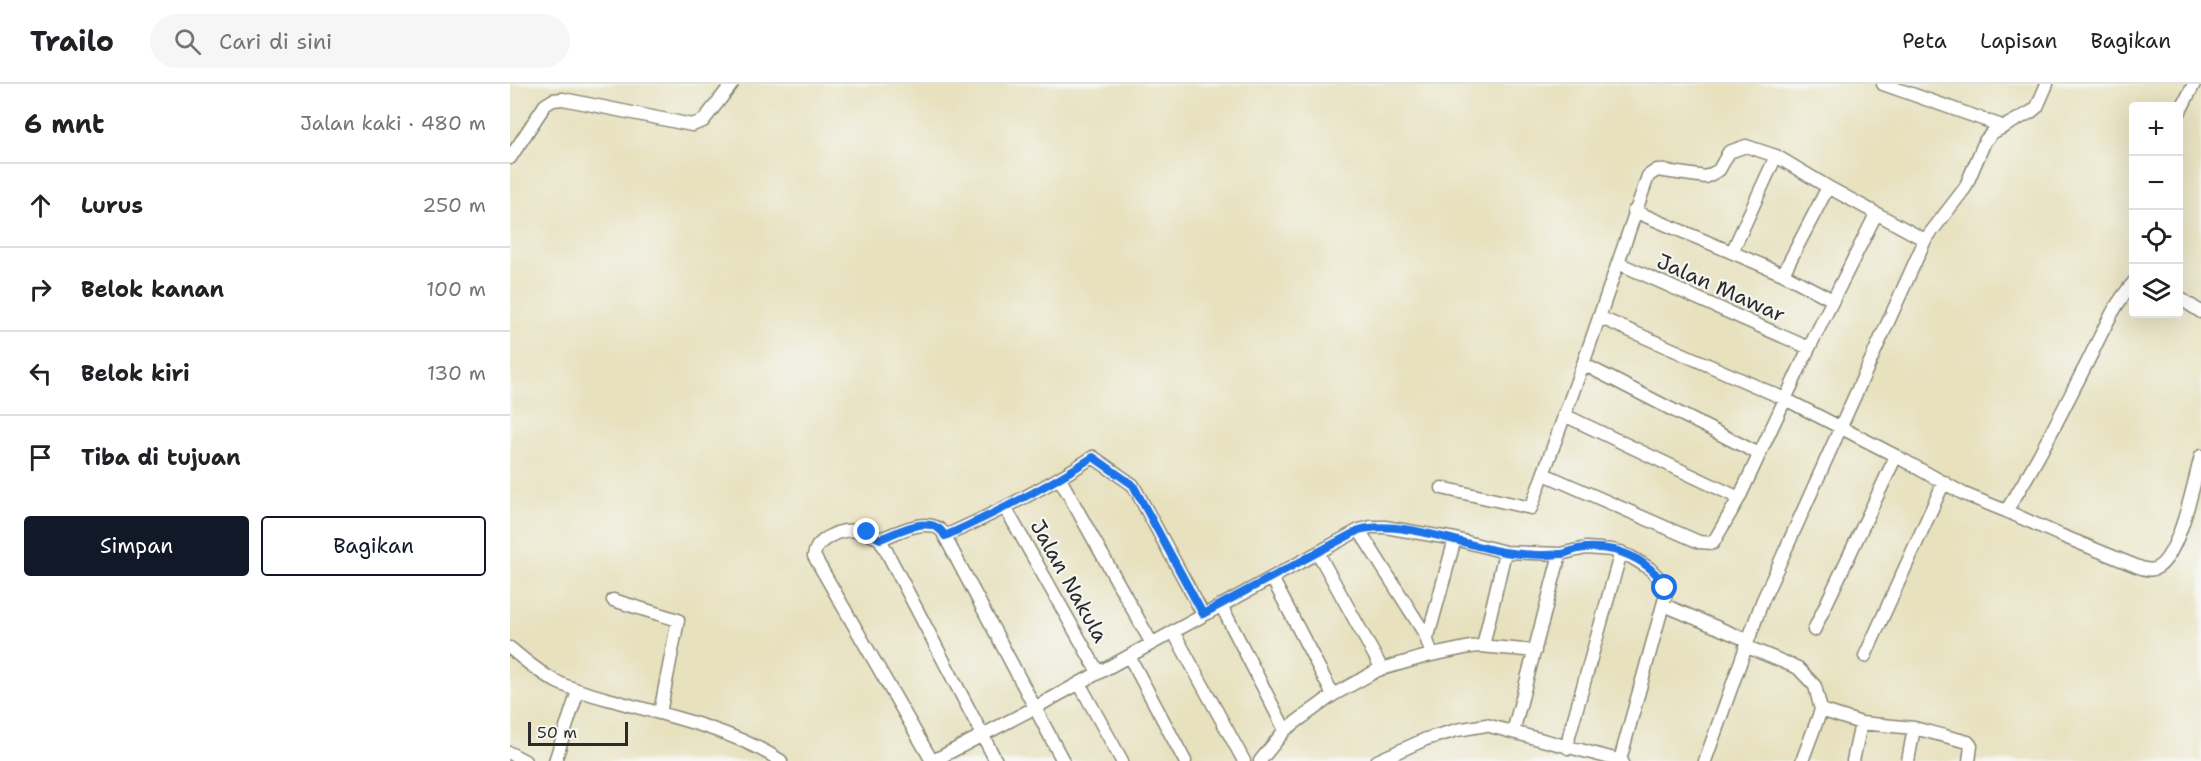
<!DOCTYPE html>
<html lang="id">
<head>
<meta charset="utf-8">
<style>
	:root { --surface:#fff; --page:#f6f6f6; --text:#202124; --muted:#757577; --line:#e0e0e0; --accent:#111827 }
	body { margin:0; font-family:"Shantell Sans",sans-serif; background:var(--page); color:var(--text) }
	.controls { position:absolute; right:18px; top:18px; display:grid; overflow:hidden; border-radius:6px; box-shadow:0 6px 24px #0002 }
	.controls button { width:54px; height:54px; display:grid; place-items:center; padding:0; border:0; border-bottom:2px solid var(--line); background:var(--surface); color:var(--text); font:30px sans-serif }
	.scale { position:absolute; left:18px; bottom:15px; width:100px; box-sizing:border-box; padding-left:6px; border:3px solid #2b2b2b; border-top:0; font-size:16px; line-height:21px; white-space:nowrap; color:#2b2b2b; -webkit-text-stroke:4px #f6f6f2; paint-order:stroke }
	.stop { position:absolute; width:18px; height:18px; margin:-14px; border:4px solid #1a73e8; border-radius:50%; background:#fff }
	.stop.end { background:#1a73e8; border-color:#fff; box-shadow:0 2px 6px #0008 }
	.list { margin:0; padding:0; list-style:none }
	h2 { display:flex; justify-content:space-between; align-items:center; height:78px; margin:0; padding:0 24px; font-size:26px }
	h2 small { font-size:20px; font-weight:400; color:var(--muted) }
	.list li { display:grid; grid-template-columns:39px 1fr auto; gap:18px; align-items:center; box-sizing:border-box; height:84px; padding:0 24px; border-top:2px solid var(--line) }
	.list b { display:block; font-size:22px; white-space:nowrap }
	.list em { font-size:20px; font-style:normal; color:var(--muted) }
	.actions { display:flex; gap:12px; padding:18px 24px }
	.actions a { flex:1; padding:14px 0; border:2px solid var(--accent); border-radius:6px; text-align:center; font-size:21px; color:var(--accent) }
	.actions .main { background:var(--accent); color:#fff }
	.icon { flex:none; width:33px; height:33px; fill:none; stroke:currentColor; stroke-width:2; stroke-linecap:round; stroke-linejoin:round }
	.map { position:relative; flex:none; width:1691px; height:677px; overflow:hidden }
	header { display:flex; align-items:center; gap:36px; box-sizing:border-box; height:84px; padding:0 30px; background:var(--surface); border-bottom:2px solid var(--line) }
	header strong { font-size:28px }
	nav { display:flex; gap:33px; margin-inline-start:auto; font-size:21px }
	.search { width:420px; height:54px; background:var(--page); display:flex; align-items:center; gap:15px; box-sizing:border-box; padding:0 21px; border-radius:33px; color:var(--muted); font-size:22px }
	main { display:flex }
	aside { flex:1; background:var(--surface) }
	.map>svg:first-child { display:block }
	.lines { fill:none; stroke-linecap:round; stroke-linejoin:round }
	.street-casing { stroke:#898674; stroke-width:15 }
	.street { stroke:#fff; stroke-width:12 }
	.route { stroke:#1a73e8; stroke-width:8 }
	.labels { text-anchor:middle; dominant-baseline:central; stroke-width:4.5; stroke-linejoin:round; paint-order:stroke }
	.street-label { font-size:21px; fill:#2b2b2b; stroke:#f6f6f2 }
</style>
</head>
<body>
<header>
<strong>Trailo</strong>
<div class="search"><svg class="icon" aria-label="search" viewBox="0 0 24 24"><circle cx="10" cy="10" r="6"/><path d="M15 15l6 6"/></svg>Cari di sini</div>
<nav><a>Peta</a><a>Lapisan</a><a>Bagikan</a></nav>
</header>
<main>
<aside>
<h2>6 mnt<small>Jalan kaki · 480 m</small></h2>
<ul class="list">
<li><svg class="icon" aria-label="ahead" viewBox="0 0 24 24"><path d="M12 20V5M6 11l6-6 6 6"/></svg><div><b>Lurus</b></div><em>250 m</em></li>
<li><svg class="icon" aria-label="right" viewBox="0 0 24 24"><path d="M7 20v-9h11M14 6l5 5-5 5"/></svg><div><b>Belok kanan</b></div><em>100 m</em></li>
<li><svg class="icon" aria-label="left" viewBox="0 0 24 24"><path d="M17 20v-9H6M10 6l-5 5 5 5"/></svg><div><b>Belok kiri</b></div><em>130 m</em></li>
<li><svg class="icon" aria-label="arrive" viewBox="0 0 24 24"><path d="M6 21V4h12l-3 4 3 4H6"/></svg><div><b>Tiba di tujuan</b></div></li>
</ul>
<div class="actions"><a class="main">Simpan</a><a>Bagikan</a></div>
</aside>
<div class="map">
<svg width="1691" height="677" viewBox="0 0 1691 677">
	<rect width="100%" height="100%" fill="#f6f6f2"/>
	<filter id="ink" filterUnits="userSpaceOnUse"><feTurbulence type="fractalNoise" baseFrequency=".0167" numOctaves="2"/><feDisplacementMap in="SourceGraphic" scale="12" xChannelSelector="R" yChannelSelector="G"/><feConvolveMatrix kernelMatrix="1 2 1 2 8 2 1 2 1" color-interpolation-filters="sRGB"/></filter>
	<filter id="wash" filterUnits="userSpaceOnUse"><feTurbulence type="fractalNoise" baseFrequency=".008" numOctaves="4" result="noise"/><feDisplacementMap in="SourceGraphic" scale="24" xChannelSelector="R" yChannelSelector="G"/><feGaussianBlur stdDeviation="1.35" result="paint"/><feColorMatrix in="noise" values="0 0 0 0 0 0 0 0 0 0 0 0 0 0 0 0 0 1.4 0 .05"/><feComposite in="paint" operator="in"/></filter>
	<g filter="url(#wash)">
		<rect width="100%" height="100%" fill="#e7e1be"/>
	</g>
	<g filter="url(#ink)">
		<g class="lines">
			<g class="street-casing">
				<path id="street" d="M1373,0L1492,42
					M1668,31L1684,0
					M1266,72L1318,103L1415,156
					M0,74L35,21L43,16L53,15L182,41L193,37L222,0
					M1124,127L1273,190L1323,216
					M1108,179L1299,264
					M1273,190L1318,103
					M1668,213L1691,228
					M1089,233L1275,315L1386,372L1454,410L1496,427C1527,380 1552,327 1578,277C1592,249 1603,222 1624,198
					M1073,280L1249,370
					M1054,331L1229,414
					M1034,390L1189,458L1203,459L1229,414L1299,264L1366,130
					M550,395L641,558
					M932,404L1021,424L1073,280L1138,92L1147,86L1196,93L1209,86L1219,68L1236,62L1266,72L1222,168
					M496,425L588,588
					M1496,427L1550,451L1626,482C1632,484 1638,487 1644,485C1669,477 1684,397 1691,372
					M849,446L915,550L922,571
					M435,452C486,429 536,404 583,373L623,401L693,530
					M370,455C388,449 415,432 432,447L553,677
					M808,469L872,585
					M762,494L823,611
					M103,516L168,536L150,629
					M711,521L775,646
					M1154,521L1237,556
					M1304,546L1386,372
					M663,547L734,677
					M915,550L919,549L945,455
					M973,562L995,468
					M1235,562L1288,584L1305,602L1311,626L1351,639L1404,644L1458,658L1461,662L1459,677
					M0,564C13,575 34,592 49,599C71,609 96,614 119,621C169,634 228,649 271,677
					M619,572L675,677
					M1355,572L1434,398
					M569,599L612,677
					M1003,648L1050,470
					M1058,664L1059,652L1111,468
					M0,669L15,677
					M45,677L68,607
					M422,677L304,472C305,464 308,461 314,456C333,442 350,445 370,455L486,677
					M423,677L526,623L849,446L861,443H875L945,455L995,468L1050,470L1076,464L1102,466L1121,473L1139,484L1153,498L1156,510L1110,676
					M750,677L775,646L823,611L868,586L917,572L960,563L970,562L1025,567
					M867,677L916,655L947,646L976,641L1112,677
					M1195,677L1252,518L1415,156L1455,104L1475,57L1482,49L1521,28L1527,23L1537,0
					M1292,677L1311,626
					M1343,677L1351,639
					M1398,677L1404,644"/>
			</g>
			<use href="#street" class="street"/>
		</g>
	</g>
	<g class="lines" filter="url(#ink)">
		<path class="route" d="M357,448L370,455C389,448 422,428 435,452C486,429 536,404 583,373L623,401L693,530L849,446C889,435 954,461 994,468C1009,470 1035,472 1050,470C1056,470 1062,466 1068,465C1079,463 1093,464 1104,466C1124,471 1147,485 1155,504"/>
	</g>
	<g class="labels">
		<g class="street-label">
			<text transform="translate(1211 204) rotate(24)">Jalan Mawar</text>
			<text transform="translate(559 497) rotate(61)">Jalan Nakula</text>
		</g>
	</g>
</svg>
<div class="controls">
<button>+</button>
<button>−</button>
<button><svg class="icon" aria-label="locate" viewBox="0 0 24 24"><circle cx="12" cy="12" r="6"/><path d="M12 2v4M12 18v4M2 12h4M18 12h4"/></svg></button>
<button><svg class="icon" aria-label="layers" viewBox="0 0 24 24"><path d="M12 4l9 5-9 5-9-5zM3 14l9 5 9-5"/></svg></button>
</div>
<div class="scale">50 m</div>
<div class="stop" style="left:1155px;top:504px"></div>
<div class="stop end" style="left:357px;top:448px"></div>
</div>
</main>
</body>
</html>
